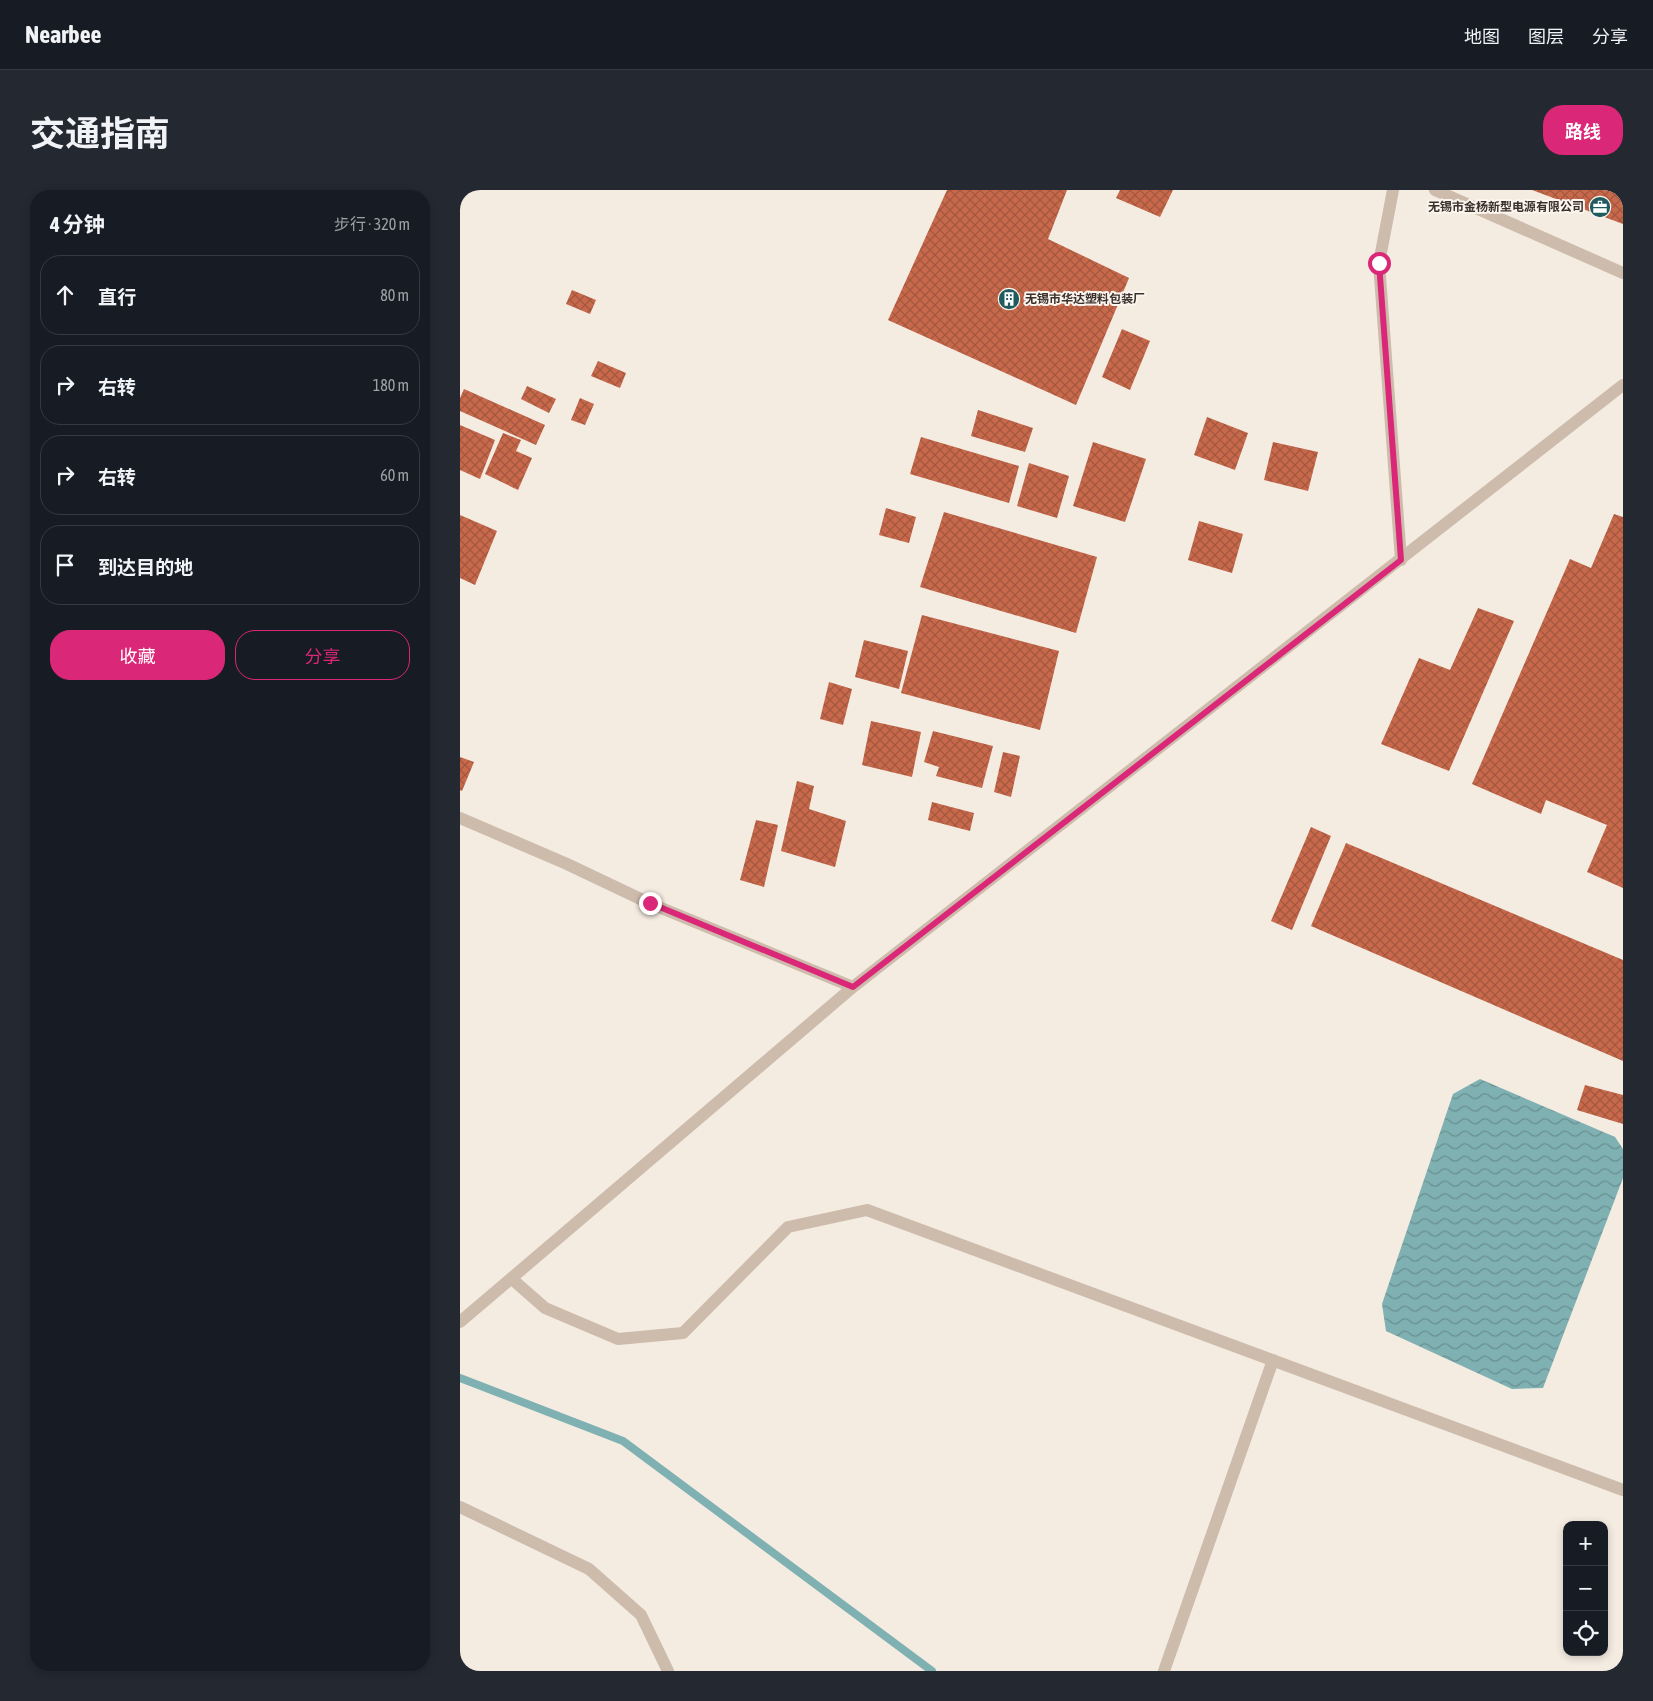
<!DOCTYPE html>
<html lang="zh">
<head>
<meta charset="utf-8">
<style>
	:root { --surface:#171b24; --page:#242831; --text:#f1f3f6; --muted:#9ea1a6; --line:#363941; --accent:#db2777 }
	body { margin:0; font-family:"Asap Condensed","Noto Sans SC",sans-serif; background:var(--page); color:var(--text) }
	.controls { position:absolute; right:15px; bottom:15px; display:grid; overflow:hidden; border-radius:10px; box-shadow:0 2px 8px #0003 }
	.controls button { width:45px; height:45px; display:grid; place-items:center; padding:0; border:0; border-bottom:1px solid var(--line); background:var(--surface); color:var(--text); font:25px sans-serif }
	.stop { position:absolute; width:15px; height:15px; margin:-11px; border:4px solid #db2777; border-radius:50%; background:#fff }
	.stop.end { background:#db2777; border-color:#fff; box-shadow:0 1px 5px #0008 }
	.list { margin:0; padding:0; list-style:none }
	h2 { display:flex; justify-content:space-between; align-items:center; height:65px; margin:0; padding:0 20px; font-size:21px }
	h2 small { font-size:16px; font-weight:400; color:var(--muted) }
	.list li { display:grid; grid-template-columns:32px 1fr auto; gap:15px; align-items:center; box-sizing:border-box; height:80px; margin:0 10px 10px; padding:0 10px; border:1px solid var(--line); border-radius:20px }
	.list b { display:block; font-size:19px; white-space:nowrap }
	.list em { font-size:16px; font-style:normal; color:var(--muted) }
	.actions { display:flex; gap:10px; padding:15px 20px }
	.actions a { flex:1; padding:11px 0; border:1px solid var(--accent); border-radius:20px; text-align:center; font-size:18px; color:var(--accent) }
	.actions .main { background:var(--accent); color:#fff }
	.icon { flex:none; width:28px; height:28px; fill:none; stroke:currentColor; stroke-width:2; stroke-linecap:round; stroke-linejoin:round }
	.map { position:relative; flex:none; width:1163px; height:1481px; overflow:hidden; border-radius:20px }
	header { display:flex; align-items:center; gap:30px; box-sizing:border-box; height:70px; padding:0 25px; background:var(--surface); border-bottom:1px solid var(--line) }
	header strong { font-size:24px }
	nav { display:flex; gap:28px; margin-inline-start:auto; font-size:18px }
	.intro { display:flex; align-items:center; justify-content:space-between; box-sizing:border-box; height:120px; padding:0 30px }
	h1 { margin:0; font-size:35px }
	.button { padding:12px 22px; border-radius:20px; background:var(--accent); color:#fff; font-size:18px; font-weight:700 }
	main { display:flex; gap:30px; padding:0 30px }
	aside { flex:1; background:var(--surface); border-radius:20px; box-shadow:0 2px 8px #0003 }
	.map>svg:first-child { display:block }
	.water { fill:url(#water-waves) }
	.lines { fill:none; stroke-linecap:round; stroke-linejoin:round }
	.stream { stroke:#7fb0b2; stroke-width:8 }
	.building { fill:url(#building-cross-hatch) }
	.minor { stroke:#cdbbac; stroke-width:12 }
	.route { stroke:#db2777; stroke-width:6 }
	.labels { text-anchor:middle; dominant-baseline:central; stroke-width:4; stroke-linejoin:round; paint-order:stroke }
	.poi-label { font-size:12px; font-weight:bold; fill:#3b302b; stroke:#fbf5ee; text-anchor:end }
</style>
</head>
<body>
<header>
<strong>Nearbee</strong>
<nav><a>地图</a><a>图层</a><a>分享</a></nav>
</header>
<div class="intro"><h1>交通指南</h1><a class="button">路线</a></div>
<main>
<aside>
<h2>4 分钟<small>步行 · 320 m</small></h2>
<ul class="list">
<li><svg class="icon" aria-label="ahead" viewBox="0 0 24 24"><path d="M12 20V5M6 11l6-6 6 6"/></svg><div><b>直行</b></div><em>80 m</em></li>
<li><svg class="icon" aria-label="right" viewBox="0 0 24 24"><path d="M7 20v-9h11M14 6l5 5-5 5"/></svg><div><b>右转</b></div><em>180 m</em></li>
<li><svg class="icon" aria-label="right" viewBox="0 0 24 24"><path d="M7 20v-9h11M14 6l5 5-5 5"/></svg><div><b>右转</b></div><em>60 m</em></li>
<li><svg class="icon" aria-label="arrive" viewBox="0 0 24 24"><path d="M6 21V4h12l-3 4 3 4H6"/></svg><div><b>到达目的地</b></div></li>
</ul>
<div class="actions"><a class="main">收藏</a><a>分享</a></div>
</aside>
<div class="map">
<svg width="1163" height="1481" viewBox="0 0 1163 1481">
	<defs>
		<pattern id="water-waves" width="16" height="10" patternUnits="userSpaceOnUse" patternTransform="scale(1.25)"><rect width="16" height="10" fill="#7fb0b2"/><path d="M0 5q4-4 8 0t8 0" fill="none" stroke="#699091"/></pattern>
		<pattern id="building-cross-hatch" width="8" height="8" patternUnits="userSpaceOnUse" patternTransform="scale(1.25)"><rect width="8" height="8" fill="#c8694b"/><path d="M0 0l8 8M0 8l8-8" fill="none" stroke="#a4573f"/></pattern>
	</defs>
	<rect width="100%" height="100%" fill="#f4ebe1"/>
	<path class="water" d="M1020,889L1155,947L1163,959V988L1083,1198L1052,1199L926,1141L922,1114L993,904Z"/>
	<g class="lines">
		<path class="stream" d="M0,1188L163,1251L472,1481"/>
	</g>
	<path class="building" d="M487,0H607L588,49L669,88L616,215L428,130Z
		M660,0H713L700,27L656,8Z
		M1072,0H1163V34Z
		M112,100L136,110L130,124L106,114Z
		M662,139L690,151L670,200L642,187Z
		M138,171L166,183L160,198L131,186Z
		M67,196L96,209L89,223L61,209Z
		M4,199L85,235L76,255L0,221V208Z
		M120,208L134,214L125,235L111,230Z
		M518,220L573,238L565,262L511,246Z
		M747,227L788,243L775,280L734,265Z
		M0,235L35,250L20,289L0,280Z
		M43,243L61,250L56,261L72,268L58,300L25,284Z
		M461,247L559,276L549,313L450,284Z
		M633,252L686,269L665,332L613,316Z
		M813,252L858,262L848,301L804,290Z
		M569,273L609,286L597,328L557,316Z
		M426,318L456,327L449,353L419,345Z
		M484,322L637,367L616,443L460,397Z
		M1154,324L1163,327V698L1127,682L1147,635L1086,610L1081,624L1012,594L1110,369L1131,378Z
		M0,325L37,341L15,395L0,388Z
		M739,331L783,344L772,383L728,370Z
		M1018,418L1054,431L989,581L921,554L959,468L990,480Z
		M462,425L599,461L580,540L441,503Z
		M404,450L448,461L439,499L395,487Z
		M369,492L392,499L383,535L360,529Z
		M411,531L461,542L452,587L402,575Z
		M473,541L533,556L522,598L476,586L479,577L464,572Z
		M543,562L560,566L551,607L534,602Z
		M0,567L14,572L2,601L0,600Z
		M337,591L354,596L349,619L386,631L375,677L321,661Z
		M472,612L514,623L510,641L468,630Z
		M296,630L318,635L304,697L280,690Z
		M851,637L871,646L832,740L811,731Z
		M886,653L1163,770V871L851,736Z
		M1125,895L1163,905V934L1117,920Z"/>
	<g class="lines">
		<path class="minor" d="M933,0L919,73L941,370
			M975,0L1163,83
			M0,628L107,674L189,713L393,797
			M52,1089L85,1118L158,1149L223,1143L328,1037L407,1020L1163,1300
			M0,1132L393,797L1163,195
			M0,1317L129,1379L181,1425L208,1481
			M704,1481L813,1170"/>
	</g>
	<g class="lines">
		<path class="route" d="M190,713L393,797L941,370L919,73"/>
	</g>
	<defs>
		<g id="office-disc" transform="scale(1.125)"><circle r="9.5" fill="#1f5a5e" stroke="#fbf5ee"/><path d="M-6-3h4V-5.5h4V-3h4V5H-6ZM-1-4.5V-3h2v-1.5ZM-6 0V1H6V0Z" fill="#fff"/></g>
		<g id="building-disc" transform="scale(1.125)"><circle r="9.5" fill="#1f5a5e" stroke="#fbf5ee"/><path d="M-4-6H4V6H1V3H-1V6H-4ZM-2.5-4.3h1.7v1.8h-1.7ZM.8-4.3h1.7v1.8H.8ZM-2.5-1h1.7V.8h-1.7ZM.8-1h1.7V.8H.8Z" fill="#fff"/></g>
	</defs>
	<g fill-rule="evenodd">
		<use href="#office-disc" x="1140" y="17"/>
		<use href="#building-disc" x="549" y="109"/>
	</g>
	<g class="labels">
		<g class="poi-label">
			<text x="1124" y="17">无锡市金杨新型电源有限公司</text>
			<text x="565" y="109" text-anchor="start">无锡市华达塑料包装厂</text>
		</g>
	</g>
</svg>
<div class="controls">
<button>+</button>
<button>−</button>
<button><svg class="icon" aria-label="locate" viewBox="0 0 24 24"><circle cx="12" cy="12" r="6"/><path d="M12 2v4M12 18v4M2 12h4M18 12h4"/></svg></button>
</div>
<div class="stop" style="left:919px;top:73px"></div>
<div class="stop end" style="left:190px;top:713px"></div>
</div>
</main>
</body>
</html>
